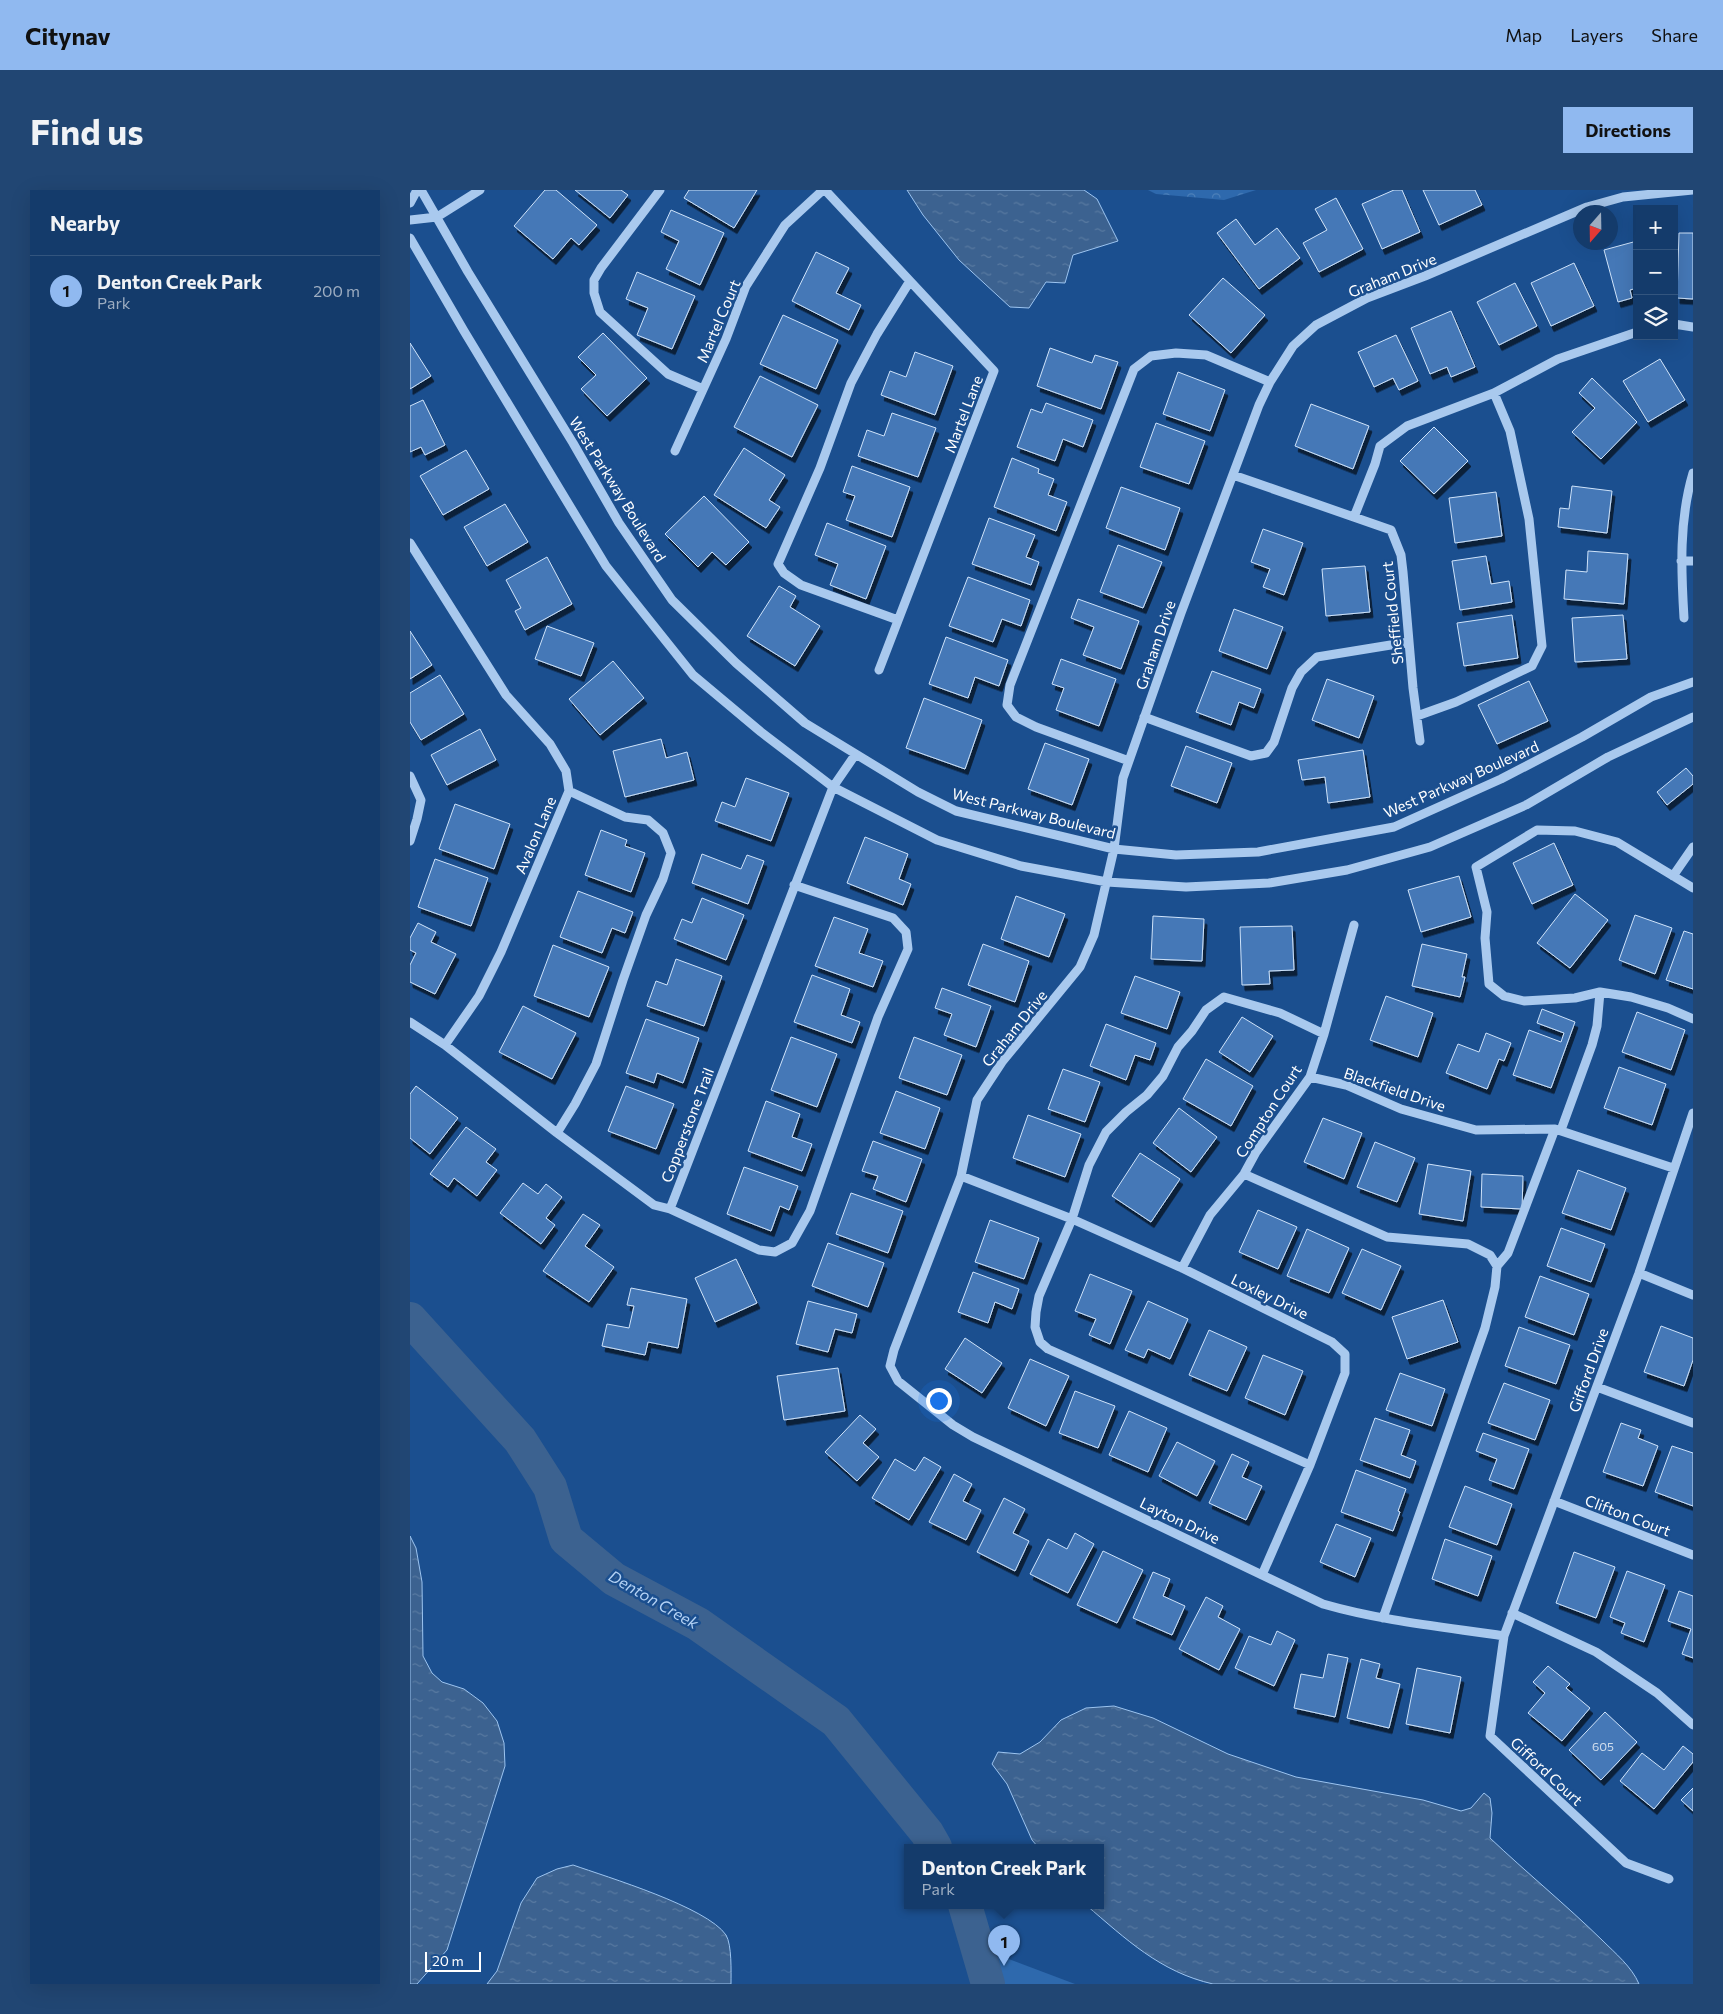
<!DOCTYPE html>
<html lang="en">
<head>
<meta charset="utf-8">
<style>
	:root { --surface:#143b6b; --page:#214673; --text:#f1f3f6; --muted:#9dadc1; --line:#33557e; --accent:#90b9f0 }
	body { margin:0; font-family:Commissioner,sans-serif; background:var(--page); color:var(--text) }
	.controls { position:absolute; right:15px; top:15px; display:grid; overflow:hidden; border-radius:0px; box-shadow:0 5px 20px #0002 }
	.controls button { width:45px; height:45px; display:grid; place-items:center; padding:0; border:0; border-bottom:1px solid var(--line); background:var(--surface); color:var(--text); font:25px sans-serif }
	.compass { position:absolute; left:1163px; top:15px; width:45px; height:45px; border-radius:50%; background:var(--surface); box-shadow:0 5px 20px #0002; rotate:200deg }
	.scale { position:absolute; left:15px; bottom:12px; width:56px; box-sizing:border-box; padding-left:5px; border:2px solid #fff; border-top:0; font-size:14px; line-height:18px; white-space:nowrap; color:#fff; -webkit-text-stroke:4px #1b4f8f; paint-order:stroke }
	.you { position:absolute; left:528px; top:1210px; width:18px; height:18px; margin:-12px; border:4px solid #fff; border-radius:50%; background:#1a73e8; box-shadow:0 0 0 8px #1a73e833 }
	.badge { display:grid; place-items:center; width:32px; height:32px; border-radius:50%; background:var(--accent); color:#111; font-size:16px; font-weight:700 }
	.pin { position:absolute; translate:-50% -41px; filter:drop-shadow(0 1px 2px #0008) }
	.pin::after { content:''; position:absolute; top:26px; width:18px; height:15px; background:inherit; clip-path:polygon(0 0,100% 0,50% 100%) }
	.popup { position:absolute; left:494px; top:1654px; width:200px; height:65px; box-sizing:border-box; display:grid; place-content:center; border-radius:0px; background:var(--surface); filter:drop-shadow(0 1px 4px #0005); font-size:16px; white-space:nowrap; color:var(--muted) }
	.popup b { font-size:19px; color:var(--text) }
	.popup::after { content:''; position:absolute; left:50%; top:100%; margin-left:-10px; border:10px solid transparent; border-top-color:var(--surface) }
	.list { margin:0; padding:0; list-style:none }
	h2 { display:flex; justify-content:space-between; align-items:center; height:65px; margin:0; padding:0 20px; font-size:21px }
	h2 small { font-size:16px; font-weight:400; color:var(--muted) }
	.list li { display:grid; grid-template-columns:32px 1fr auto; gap:15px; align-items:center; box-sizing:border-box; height:70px; padding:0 20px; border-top:1px solid var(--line) }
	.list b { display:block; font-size:19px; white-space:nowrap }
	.list p { margin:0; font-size:16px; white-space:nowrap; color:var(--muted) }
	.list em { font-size:16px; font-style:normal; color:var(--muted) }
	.icon { flex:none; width:28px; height:28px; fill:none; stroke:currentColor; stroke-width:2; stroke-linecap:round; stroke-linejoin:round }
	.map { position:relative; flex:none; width:1283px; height:1794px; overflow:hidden; border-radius:0px }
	header { display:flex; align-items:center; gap:30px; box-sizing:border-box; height:70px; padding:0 25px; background:var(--accent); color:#111 }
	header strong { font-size:24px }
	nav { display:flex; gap:28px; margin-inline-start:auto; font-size:18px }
	.intro { display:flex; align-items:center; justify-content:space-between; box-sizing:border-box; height:120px; padding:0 30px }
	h1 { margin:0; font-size:35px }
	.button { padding:12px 22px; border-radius:0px; background:var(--accent); color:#111; font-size:18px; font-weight:700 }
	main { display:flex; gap:30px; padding:0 30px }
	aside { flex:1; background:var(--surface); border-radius:0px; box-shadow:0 5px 20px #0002 }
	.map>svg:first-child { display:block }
	.green { fill:#2e69ad }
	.forest { fill:url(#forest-crowns) }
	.water { fill:url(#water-ripples); stroke:#9cc4f0 }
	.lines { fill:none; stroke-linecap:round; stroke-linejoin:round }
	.river { stroke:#3c6290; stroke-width:34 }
	.building { fill:#4478b7; stroke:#cfe3fa; filter:url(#shadow) }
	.minor { stroke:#a9c9ee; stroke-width:9 }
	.labels { text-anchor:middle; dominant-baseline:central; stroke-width:5; stroke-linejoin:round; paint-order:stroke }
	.number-label { font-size:12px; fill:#d0dded }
	.street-label { font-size:15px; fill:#fff; stroke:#1b4f8f }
	.water-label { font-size:16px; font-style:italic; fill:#b5d3f5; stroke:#1b4f8f }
</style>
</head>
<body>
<header>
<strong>Citynav</strong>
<nav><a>Map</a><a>Layers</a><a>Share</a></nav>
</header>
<div class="intro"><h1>Find us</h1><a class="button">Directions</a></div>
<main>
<aside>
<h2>Nearby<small></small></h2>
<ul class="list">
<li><span class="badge">1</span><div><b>Denton Creek Park</b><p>Park</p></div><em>200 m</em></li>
</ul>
</aside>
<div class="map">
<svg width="1283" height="1794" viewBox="0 0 1283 1794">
	<defs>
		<pattern id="forest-crowns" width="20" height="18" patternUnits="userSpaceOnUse" patternTransform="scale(1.25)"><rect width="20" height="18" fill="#2e69ad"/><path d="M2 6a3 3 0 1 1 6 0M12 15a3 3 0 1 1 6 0" fill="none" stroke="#4d80b9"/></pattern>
		<pattern id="water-ripples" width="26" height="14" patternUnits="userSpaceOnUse" patternTransform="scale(1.25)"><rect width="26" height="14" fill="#3c6290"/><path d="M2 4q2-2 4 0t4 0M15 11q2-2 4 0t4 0" fill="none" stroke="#597aa1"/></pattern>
		<filter id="shadow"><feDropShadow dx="3" dy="5.5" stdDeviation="0" flood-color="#0009"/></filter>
	</defs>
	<rect width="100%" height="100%" fill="#1b4f8f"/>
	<path class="green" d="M567,1757L665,1794H578Z"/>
	<path class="forest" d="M738,0H846L814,10L746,4Z"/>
	<path class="water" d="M497,0H674L687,9L708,51L663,65L655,93L636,92L619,118L600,117L549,70L513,25Z
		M0,1346L6,1358L12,1392L13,1466L22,1483L32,1492L54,1499L73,1513L87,1531L94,1553L95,1576L37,1760L7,1794H0Z
		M704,1516L743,1528L818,1564L886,1587L1013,1610L1051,1621L1061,1618L1074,1603L1080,1608L1082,1623L1080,1648C1117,1683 1155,1714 1192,1750C1205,1763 1222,1777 1229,1794H803C750,1782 716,1749 676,1715H690V1657H628L622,1650L597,1594L582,1574L588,1562L610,1564L630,1552L651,1530L676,1518Z
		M163,1675C197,1687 297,1717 316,1745C322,1755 321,1782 321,1794H77L87,1781L111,1713L127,1688L147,1679Z"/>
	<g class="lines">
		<path class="river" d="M0,1129L110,1250L140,1297L156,1349L204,1389L288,1434L426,1531L517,1643L525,1657
			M555,1715L578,1794"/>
	</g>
	<path class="building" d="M135,0H146L187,35L169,55L161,48L143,69L104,36Z
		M165,0H211L218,5L200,28Z
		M279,0H347L324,38L274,8Z
		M984,0H992L1010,42L972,59L952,14Z
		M1013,0H1065L1072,15L1029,35Z
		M926,8L953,59L909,82L893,53L917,40L905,19Z
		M261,20L314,43L290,95L256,79L269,51L251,42Z
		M826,29L845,55L867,38L890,68L849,99L807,43Z
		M1269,43H1283V109L1267,108Z
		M1227,51V98L1220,100L1222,108L1208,112L1194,60Z
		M406,62L439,78L426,103L451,115L439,140L382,111Z
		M1164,73L1184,116L1141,136L1121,93Z
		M227,82L285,106L262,159L227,145L238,118L216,109Z
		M813,88L855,125L821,163L779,125Z
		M1105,93L1127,136L1089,155L1067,112Z
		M1041,121L1065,177L1041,187L1037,177L1020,184L1001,138Z
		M373,125L428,150L406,199L350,174Z
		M193,143L237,188L197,226L171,199L186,185L168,167Z
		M986,145L1008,191L989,200L983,188L964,197L948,162Z
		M0,153L21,186L0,199Z
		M640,158L682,173L685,165L708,172L691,219L627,196Z
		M505,162L543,176L525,225L471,205L480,181L496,187Z
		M1250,169L1275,210L1238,232L1213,191Z
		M768,182L815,200L800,241L753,224Z
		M350,186L408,215L382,267L324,237Z
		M1182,188L1227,232L1191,269L1162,242L1185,218L1169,203Z
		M13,210L35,255L15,265L11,257L0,262V216Z
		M636,213L683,230L673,257L653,249L645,271L607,257L621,219L632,223Z
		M901,214L959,236L943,279L885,256Z
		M482,223L526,238L508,287L448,266L457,240L474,246Z
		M746,233L795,251L779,294L730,277Z
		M1024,237L1058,271L1024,304L990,271Z
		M334,258L375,285L359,310L370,317L356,338L304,305Z
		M56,260L79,299L33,325L10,286Z
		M602,268L629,279L628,283L644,289L638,305L657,312L646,341L584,317Z
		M442,276L500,297L482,347L436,330L445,306L433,302Z
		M1162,296L1202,301L1197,343L1148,337L1150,318L1159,319Z
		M711,297L770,318L755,360L696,338Z
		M1086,302L1092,346L1045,353L1039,308Z
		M294,306L339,352L316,375L302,362L288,377L255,344Z
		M95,314L118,352L77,376L54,337Z
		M579,328L625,345L616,367L629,372L621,395L562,374Z
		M417,333L476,356L456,409L420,395L428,374L405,365Z
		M853,339L893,353L874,405L853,397L860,379L841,372Z
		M708,355L752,372L733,418L690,402Z
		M1178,361L1218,364L1214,414L1154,409L1156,380L1177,382Z
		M1076,366L1081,394L1099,391L1102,412L1050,420L1042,371Z
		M137,367L162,414L115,440L105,421L111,418L96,390Z
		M955,376L960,422L916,426L912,379Z
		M558,387L620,410L611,436L592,429L583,452L539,436Z
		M369,396L386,406L380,417L410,436L385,476L337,446Z
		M668,409L729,431L711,479L673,465L684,437L661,428Z
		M824,419L873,437L857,479L809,461Z
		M1102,425L1108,468L1054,476L1047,433Z
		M1213,425L1217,469L1165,472L1162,428Z
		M137,436L184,453L171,486L125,469Z
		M0,441L22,475L0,489Z
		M536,447L598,470L589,496L565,487L558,508L519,494Z
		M651,469L706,489L689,536L646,520L654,498L642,494Z
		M203,471L234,508L190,545L159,509Z
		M802,481L851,499L844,518L829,512L821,535L786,522Z
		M30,485L54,524L11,550L0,532V503Z
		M917,489L964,506L949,548L902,530Z
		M1119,491L1138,531L1087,554L1068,515Z
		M514,508L572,530L555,579L496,558Z
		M70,539L86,570L37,595L21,565Z
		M251,549L256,568L277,562L284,590L215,607L203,561Z
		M635,553L679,569L662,615L618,599Z
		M776,556L822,573L807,613L761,596Z
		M953,560L960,607L918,613L915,587L892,590L888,570Z
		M1276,578L1283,586V594L1257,615L1247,602Z
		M336,588L379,603L361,651L305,631L312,612L325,617Z
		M45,614L100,634L84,679L29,659Z
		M191,640L217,650L215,656L235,663L221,702L175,685Z
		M455,647L498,664L489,689L501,694L493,715L437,693Z
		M1144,653L1163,695L1122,714L1103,673Z
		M292,664L331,679L337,665L354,671L338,714L282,693Z
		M25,669L78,688L61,736L8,717Z
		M1049,686L1061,727L1011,742L998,700Z
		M168,701L223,722L215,743L202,738L192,763L150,747Z
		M1165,704L1198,730L1160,778L1127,753Z
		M606,706L655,724L639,767L591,749Z
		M292,708L334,725L316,770L264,749L272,729L282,733Z
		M1225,725L1262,738L1245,784L1209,770Z
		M743,726L794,729L792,771L741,769Z
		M424,727L458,739L449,763L473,771L463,797L405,776Z
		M8,733L26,742L21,752L46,764L25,804L0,792V775L6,763L0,760V748Z
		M882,736L884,780L859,781L860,794L832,795L830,737Z
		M1274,741L1283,744V799L1256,790Z
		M573,754L619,771L605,812L558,795Z
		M1012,754L1057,764L1052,787H1055L1050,807L1002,796Z
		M143,755L199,777L179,827L124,806Z
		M266,769L312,786L294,836L237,816L246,791L257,795Z
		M402,785L440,799L431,825L450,832L442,853L384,832Z
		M725,786L770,802L757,839L711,823Z
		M532,798L581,816L566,857L534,845L542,824L525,818Z
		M976,806L1023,823L1008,867L960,850Z
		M113,816L166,843L142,889L89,862Z
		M1132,819L1165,832L1141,898L1103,885L1119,840L1151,852L1154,843L1127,833Z
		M1227,822L1275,840L1261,880L1212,862Z
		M832,827L863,846L840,882L809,862Z
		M236,829L289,848L273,893L247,883L244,893L216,883Z
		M696,834L746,853L740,870L725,865L716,890L680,876Z
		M1076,843L1101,853L1094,871L1089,869L1077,899L1036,883L1048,854L1069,862Z
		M381,847L427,864L407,917L361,900Z
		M504,847L552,865L537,905L489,888Z
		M796,869L843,896L821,936L773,909Z
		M1209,877L1256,894L1242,935L1194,918Z
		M653,879L690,892L675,932L638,919Z
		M6,896L48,928L20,964L0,948V904Z
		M216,896L264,914L246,959L198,941Z
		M486,901L530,918L515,959L470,943Z
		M356,911L390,924L382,947L402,954L392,981L338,961Z
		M769,918L807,947L781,982L743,953Z
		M618,925L671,944L655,987L603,968Z
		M913,928L952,943L934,989L894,972Z
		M56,937L86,959L76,972L87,980L67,1006L44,988L38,997L20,984Z
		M463,951L512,969L496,1012L463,999L468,986L452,981Z
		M965,952L1005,968L987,1012L947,997Z
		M730,963L770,989L741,1032L702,1006Z
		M1018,974L1061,981L1053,1031L1009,1024Z
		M334,977L388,996L379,1020L370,1016L361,1041L317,1024Z
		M1168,980L1216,998L1201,1040L1152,1023Z
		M1072,984L1113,986L1112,1019L1071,1017Z
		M113,993L128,1004L136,994L152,1007L136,1028L145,1035L131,1054L90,1023Z
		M441,1003L493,1021L478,1063L426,1044Z
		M848,1020L887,1037L868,1079L829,1062Z
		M173,1024L190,1035L175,1056L204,1077L179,1112L133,1081Z
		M580,1030L629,1048L614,1089L565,1072Z
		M1151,1038L1195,1054L1181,1092L1137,1076Z
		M897,1039L939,1058L919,1103L877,1086Z
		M418,1053L474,1073L458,1117L402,1096Z
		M952,1059L991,1076L971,1120L932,1103Z
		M326,1069L347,1113L305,1132L285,1088Z
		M563,1082L609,1099L602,1119L585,1112L578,1133L548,1122Z
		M680,1084L722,1101L700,1154L679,1145L686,1129L665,1121Z
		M1130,1086L1179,1104L1164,1145L1115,1127Z
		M221,1098L277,1109L268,1158L238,1152L235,1165L192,1156L197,1134L219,1138L224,1116L217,1115Z
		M1033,1110L1048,1152L997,1169L982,1127Z
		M398,1111L447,1124L442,1143L425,1139L418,1162L386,1154Z
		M738,1111L778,1129L760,1169L738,1159L734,1168L715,1160Z
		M1251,1136L1283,1148V1170L1274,1196L1234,1182Z
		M1109,1137L1160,1155L1146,1194L1095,1176Z
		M799,1140L837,1157L817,1201L779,1185Z
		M555,1148L592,1173L572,1203L535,1179Z
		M853,1165L893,1181L875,1225L835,1208Z
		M620,1169L659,1186L636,1236L598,1218Z
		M428,1178L435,1221L374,1230L367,1186Z
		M990,1183L1035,1199L1022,1236L976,1220Z
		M1094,1193L1140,1210L1125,1250L1078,1233Z
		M665,1201L705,1216L688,1258L649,1243Z
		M719,1221L757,1238L738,1282L699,1265Z
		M450,1225L466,1239L453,1253L469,1267L447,1291L415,1262Z
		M965,1228L1000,1240L991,1265L1006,1271L1000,1288L950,1270Z
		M1211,1233L1231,1240L1228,1248L1248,1256L1233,1296L1193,1282Z
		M1073,1243L1119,1259L1104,1299L1079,1290L1087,1269L1066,1261Z
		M767,1252L805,1271L787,1306L749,1286Z
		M1262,1256L1283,1263V1316L1245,1302Z
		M822,1264L839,1272L832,1287L852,1296L836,1330L799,1313Z
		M514,1267L531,1277L499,1330L462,1308L485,1269L505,1281Z
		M946,1280L996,1299L988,1321L990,1322L983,1341L931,1322Z
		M544,1284L562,1294L553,1311L571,1320L556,1350L519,1332Z
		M1055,1296L1102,1314L1087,1355L1039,1337Z
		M594,1308L615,1319L603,1343L619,1351L605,1381L567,1362Z
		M926,1334L961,1348L945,1387L910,1372Z
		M665,1343L684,1354L658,1403L620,1384L638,1349L657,1359Z
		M1035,1349L1082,1366L1068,1406L1022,1389Z
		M693,1361L733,1380L707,1433L667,1415Z
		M1164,1362L1205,1377L1186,1428L1146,1413Z
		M1217,1381L1255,1395L1234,1452L1211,1443L1215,1433L1200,1427Z
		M743,1382L760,1389L753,1406L775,1416L762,1445L723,1428Z
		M1269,1401L1283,1406V1468L1272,1464L1281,1439L1258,1431Z
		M796,1407L813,1416L808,1427L830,1439L809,1480L769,1459Z
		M867,1441L885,1450L864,1496L825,1478L839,1446L861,1455Z
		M918,1464L938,1468L925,1527L884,1518L891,1484L913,1488Z
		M951,1469L970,1474L966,1488L990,1494L979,1538L937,1528Z
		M1138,1476L1160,1494L1156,1498L1180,1518L1152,1551L1118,1523L1135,1503L1123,1492Z
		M1007,1478L1051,1487L1040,1543L996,1534Z
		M1195,1522L1227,1552L1191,1590L1159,1560Z
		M1273,1556L1283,1564V1572L1244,1619L1210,1591L1232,1563L1254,1580Z
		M1283,1598V1621L1271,1610Z"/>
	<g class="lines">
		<path class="minor" d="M11,0L58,82L163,253L209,333L262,410L326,473L395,533L508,602L546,621L704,659L766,665L848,662L984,637L1091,589L1172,547L1241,507L1283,492
			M250,0L191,78L184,90V103L190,122L258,184L293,199
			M415,0L584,181L469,480
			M0,13L7,0
			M0,30L27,27L70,0
			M0,48L54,141L196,376L283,485L351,542L423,597L527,650L611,676L697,692L776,697L859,693L937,680L1020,657L1116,615L1198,567L1283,527
			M1264,134L1283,137
			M265,261L316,149L336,96L375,35L413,0
			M823,285L981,340L991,365L993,382L1003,498L1010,551
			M944,327L965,274L970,256L997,236L1084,203L1148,169L1227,142
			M0,353L96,505L140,554L156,581L159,601L91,762L69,806L35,855
			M1271,371H1283
			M1274,428C1271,379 1269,330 1283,283
			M488,430L391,395L374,383L368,374L410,278L441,193L467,144L500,91
			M1007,526L1046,512L1122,476L1132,456L1119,329L1100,241L1084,203
			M734,527L841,566L856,563L864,552L882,498L891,482L907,467L999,452
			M719,571L626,537L606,527L597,515L600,495L724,179L741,166L766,163L796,165L860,192
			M0,586L11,610L7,629L0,651
			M1263,686L1283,657
			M1283,698L1207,652L1165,641L1127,640L1066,677L1077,722L1075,748L1079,794L1094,806L1114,811L1165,808L1190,802L1221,807L1258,818L1283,829
			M0,832L35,855L147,943L244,1015L260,1019L349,1060L365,1062L382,1053L400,1021L468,827L498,759L496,742L483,728L384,695
			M900,887L936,895L991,919L1066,940L1145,939L1263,978
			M1151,940L1182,855L1187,836L1190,802
			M147,943L165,914L186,874L213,790L236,725L253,689L261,663L253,643L238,630L215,627L159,601
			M834,984L977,1047L1058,1054L1080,1065L1087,1076
			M551,986L662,1029L772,1078L922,1152L935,1164V1183L900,1275L852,1385
			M260,1019L423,597L445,565
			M772,1078L800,1025L834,984L846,962L900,887L914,844L944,735
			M1229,1083L1283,1105
			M1187,1197L1283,1233
			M900,1275L638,1159L630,1152L625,1137L626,1122L629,1106L662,1029L679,975L696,942L716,922L737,905L753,886L768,857L782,841L796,820L814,807L870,823L914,844
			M1144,1311L1283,1365
			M1102,1423L1186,1462L1247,1503L1283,1535
			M973,1428L1075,1138L1085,1097L1087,1076L1098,1063L1145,939
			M1094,1446C1034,1437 972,1431 913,1414L563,1247L543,1235L488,1191L480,1176L484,1160L551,986L567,910L592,872L670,777L684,745L704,659L713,588L771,423L849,215L860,192L883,156L906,135L957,108L1015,86L1177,17L1213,7L1283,0
			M1259,1689L1216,1673L1080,1546L1094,1446L1229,1083L1283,923"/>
	</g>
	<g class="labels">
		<g class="number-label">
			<text x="1193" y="1556">605</text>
		</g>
		<g class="street-label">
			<text transform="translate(982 85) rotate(-22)">Graham Drive</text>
			<text transform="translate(308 131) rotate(-67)">Martel Court</text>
			<text transform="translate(553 224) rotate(-69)">Martel Lane</text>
			<text transform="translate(208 299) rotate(58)">West Parkway Boulevard</text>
			<text transform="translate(982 423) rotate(-96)">Sheffield Court</text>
			<text transform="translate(745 455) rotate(-71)">Graham Drive</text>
			<text transform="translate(1051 589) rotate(-24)">West Parkway Boulevard</text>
			<text transform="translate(624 623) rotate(14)">West Parkway Boulevard</text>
			<text transform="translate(125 645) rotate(-67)">Avalon Lane</text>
			<text transform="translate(604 838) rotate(-51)">Graham Drive</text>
			<text transform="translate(985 899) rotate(19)">Blackfield Drive</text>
			<text transform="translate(858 921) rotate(-57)">Compton Court</text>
			<text transform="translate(277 935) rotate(-69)">Copperstone Trail</text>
			<text transform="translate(860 1106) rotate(26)">Loxley Drive</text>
			<text transform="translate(1178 1180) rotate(-70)">Gifford Drive</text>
			<text transform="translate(1218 1325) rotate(21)">Clifton Court</text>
			<text transform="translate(770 1330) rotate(26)">Layton Drive</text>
			<text transform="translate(1137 1581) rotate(43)">Gifford Court</text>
		</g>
		<g class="water-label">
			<text transform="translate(244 1409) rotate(30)">Denton Creek</text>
		</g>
	</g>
</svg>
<div class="controls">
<button>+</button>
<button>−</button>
<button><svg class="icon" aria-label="layers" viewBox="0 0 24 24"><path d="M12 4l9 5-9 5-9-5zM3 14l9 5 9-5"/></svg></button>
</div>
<svg class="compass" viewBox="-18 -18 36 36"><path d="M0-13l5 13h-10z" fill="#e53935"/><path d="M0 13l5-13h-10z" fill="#9dadc1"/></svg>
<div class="scale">20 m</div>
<div class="you"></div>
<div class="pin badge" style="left:594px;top:1776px">1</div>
<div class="popup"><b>Denton Creek Park</b>Park</div>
</div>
</main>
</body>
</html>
